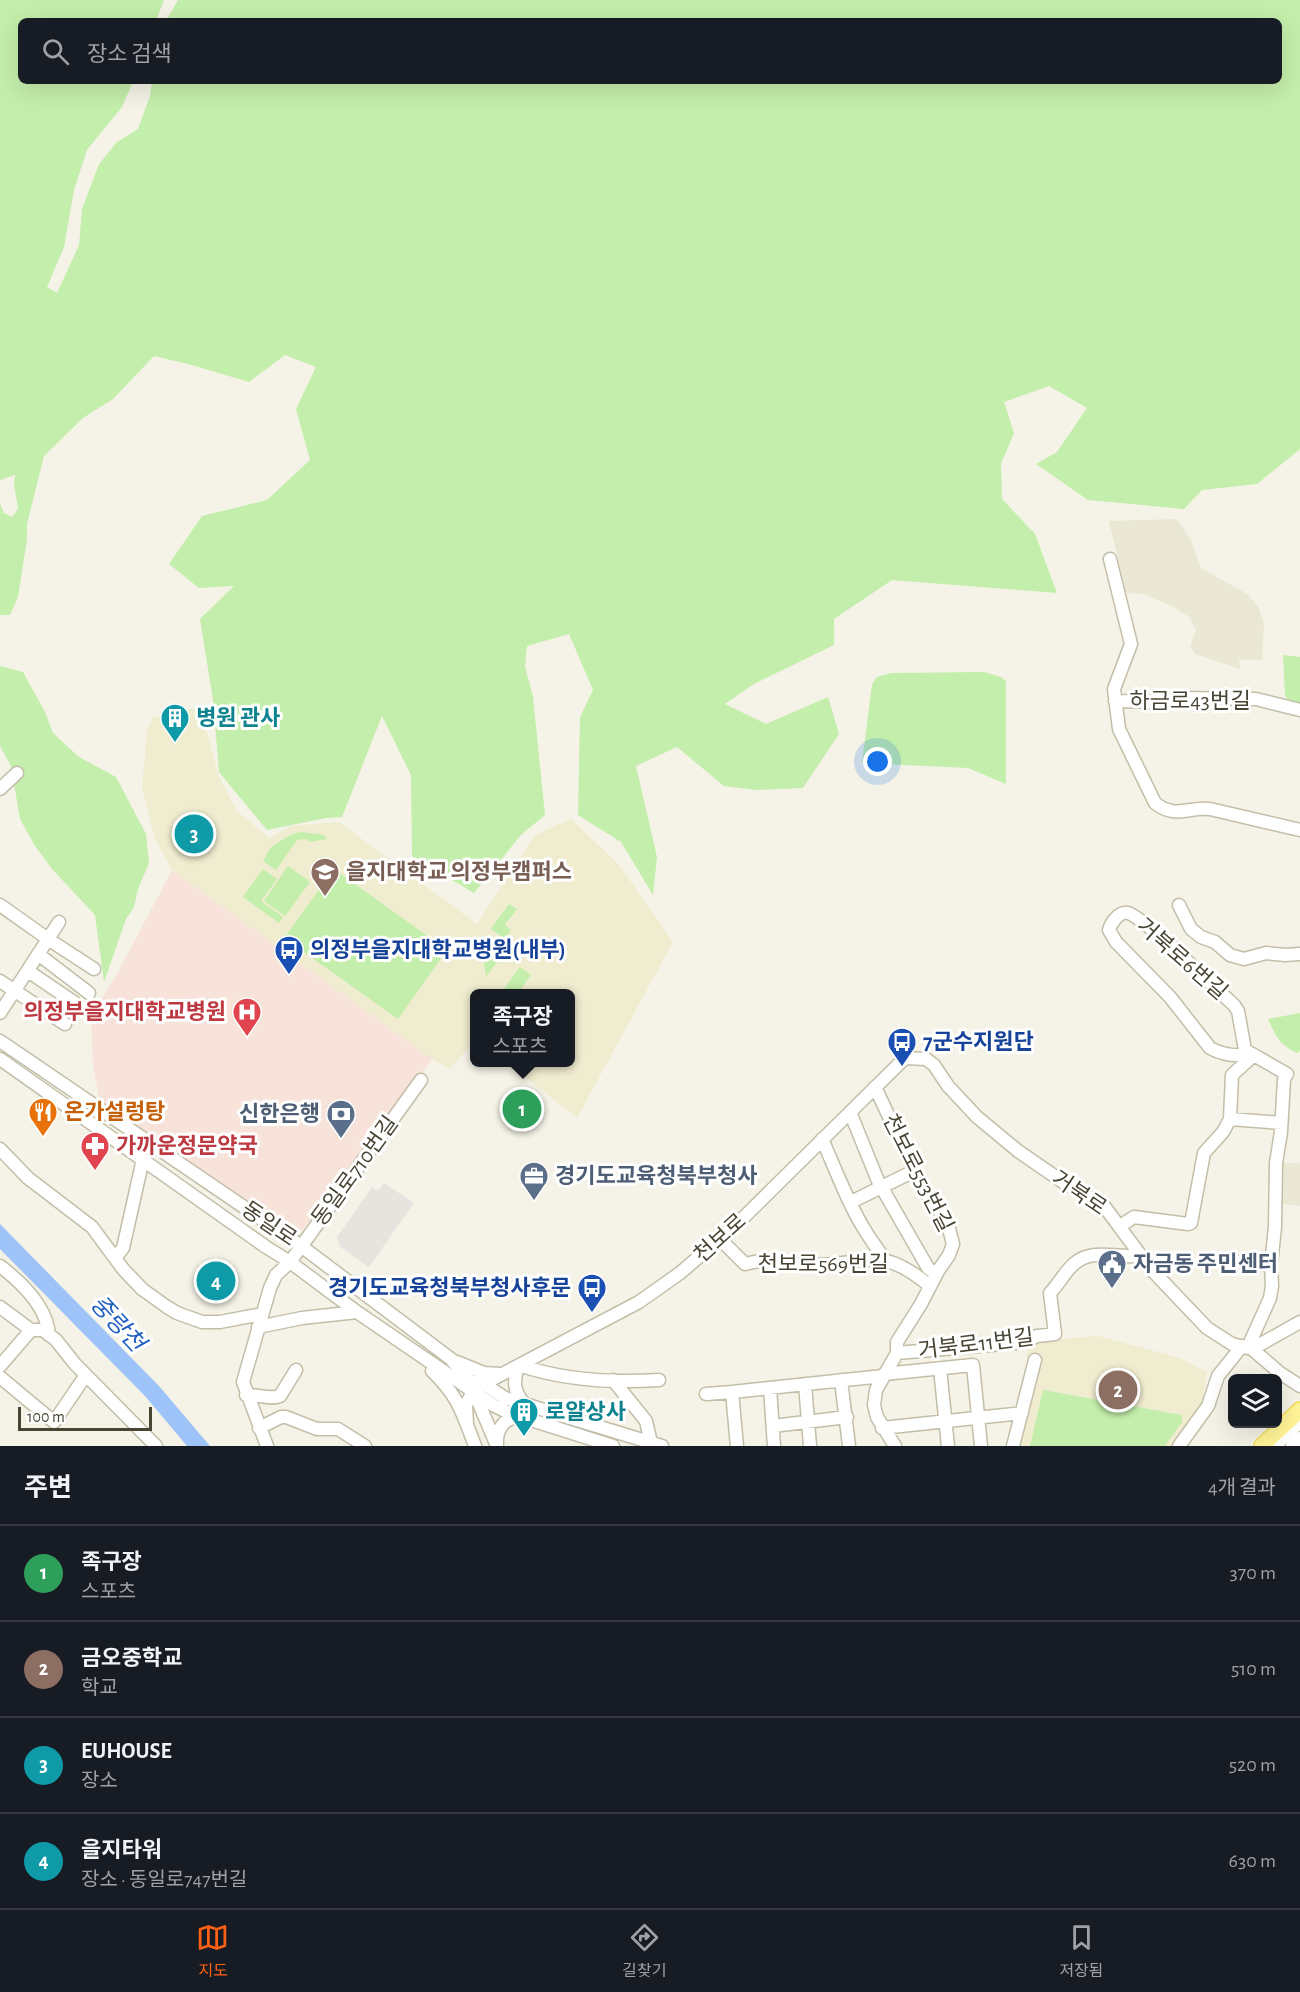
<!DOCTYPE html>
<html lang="ko">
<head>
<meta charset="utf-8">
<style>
	:root { --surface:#171b24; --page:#20242c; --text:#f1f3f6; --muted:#9ea1a6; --line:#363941; --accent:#ff6114 }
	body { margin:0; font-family:"Alegreya Sans","Noto Sans KR",sans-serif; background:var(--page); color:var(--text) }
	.controls { position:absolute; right:18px; bottom:18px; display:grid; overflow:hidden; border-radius:9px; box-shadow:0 6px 24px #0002 }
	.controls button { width:54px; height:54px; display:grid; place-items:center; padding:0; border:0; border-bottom:2px solid var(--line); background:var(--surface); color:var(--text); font:30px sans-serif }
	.scale { position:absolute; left:18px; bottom:15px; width:134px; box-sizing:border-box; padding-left:6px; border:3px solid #494535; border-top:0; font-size:16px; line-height:21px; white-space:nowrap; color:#494535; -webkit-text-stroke:4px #fff; paint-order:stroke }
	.you { position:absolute; left:878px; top:762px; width:21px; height:21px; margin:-15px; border:4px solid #fff; border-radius:50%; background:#1a73e8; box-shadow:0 0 0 9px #1a73e833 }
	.badge { display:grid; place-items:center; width:39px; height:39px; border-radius:50%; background:var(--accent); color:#fff; font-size:20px; font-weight:700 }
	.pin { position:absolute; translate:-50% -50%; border:3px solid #fff; box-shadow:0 2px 6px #0006 }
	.popup { position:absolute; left:470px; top:989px; width:105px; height:78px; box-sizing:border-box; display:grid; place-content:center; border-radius:9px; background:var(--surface); filter:drop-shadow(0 2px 4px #0005); font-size:20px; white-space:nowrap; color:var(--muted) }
	.popup b { font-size:22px; color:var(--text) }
	.popup::after { content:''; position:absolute; left:50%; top:100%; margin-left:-12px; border:12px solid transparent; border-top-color:var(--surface) }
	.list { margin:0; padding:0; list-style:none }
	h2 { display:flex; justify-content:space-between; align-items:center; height:78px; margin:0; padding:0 24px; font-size:26px }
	h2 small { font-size:20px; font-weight:400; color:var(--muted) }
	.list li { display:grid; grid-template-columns:39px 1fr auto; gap:18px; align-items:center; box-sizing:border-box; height:96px; padding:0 24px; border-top:2px solid var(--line) }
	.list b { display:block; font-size:22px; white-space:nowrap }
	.list p { margin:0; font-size:20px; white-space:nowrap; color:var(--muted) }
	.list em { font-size:20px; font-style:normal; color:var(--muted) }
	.icon { flex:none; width:33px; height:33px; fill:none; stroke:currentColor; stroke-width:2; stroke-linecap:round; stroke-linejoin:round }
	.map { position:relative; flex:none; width:1300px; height:1446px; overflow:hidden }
	.search { position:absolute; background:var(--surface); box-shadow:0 6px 24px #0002; left:18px; right:18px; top:18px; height:66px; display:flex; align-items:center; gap:15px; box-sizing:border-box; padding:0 21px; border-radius:9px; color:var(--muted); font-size:22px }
	.sheet { height:462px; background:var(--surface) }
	nav { display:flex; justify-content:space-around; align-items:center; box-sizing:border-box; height:84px; border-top:2px solid var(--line); background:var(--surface); font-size:16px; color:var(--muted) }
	nav a { display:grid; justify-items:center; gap:3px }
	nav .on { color:var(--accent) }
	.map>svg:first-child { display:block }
	.residential { fill:#eae7d4 }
	.education { fill:#f0eccf }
	.medical { fill:#f7e3d9 }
	.green { fill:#c4eeab }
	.parking { fill:#e6e4df }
	.water { fill:#9dc3f8 }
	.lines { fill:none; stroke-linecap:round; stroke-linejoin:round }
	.minor-casing { stroke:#c2bea8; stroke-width:15 }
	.major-casing { stroke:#f1de59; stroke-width:18 }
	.minor { stroke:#fff; stroke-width:12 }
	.major { stroke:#fff496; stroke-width:15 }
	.labels { text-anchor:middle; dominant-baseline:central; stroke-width:6; stroke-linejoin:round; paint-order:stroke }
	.street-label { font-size:22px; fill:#494535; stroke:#fff }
	.culture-label { font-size:22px; font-weight:bold; fill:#0d838f; stroke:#fff; text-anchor:start }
	.education-label { font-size:22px; font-weight:bold; fill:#785e54; stroke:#fff; text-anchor:start }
	.transit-label { font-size:22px; font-weight:bold; fill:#164399; stroke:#fff; text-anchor:start }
	.health-label { font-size:22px; font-weight:bold; fill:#be3a42; stroke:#fff; text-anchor:end }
	.food-label { font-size:22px; font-weight:bold; fill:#c56008; stroke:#fff; text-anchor:start }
	.service-label { font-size:22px; font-weight:bold; fill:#4e5e75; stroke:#fff; text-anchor:start }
	.water-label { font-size:24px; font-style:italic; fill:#2261c2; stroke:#fff }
</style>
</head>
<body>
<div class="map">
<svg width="1300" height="1446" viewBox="0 0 1300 1446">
	<rect width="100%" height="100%" fill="#f5f3e7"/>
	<path class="residential" d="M1177,519L1191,540L1201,568L1247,594L1259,608L1264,624L1262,660H1239L1240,669L1195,654L1190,646L1196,630L1189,617L1174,607L1143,594L1126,593L1109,521Z
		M1300,1162V1206L1281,1204L1282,1163H1299Z"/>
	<path class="education" d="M200,707L219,777L237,811L269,838L291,826L339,822L477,924L535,835L571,819L619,865L673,942L577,1118L507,1063L570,1062V994H474V1041L450,1069L432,1059L172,870L155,839L142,788L147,731L153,718Z
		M1098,1336L1180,1358L1207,1372L1202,1405L1172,1446H1018L1035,1359L1027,1358L1029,1346L1036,1341Z"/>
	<path class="medical" d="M172,870L432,1059L356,1164L338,1180L302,1231L284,1232L100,1103L93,1066L91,1015L116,976Z"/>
	<path class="green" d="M0,0H164L156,21H21V81H133L122,107L87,150L74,190L64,247L47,287L57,293L79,245L82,209L99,164L117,142L138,129L150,96L152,81H1279V21H166L178,0H1300V449L1257,484L1202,490L1184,509L1088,500L1036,464L1057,452L1087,408L1049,386L1004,402L1014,433L1001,464L1002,499L1035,534L1057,593L892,580L834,619V645L754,684L725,704L766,724L828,697L839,734L803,788L756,790L724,786L677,747L636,766L657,857L653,895L621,842L578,815L580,717L593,690L569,634L527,646L525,666L533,697L545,815L521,835L474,893L412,856L411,775L382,716L342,817L326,818L267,830L219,772L213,700L200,619L234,586L199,588L169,564L202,516L267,500L310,460L296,409L316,367L285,355L249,382L188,364L154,356L113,399L83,418L44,456L27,524V539L18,597L10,615H0V504L4,513L12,517L18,509L14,485L15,475L0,480Z
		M1283,655L1300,657V704L1289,702L1285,695Z
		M0,666L23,672L45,712L53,733L79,757L116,777L146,834L149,863L138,889L134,907L126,919L104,982L95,915L52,869L35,846L20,819L11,766L0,746Z
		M984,672L1001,677L1006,681V784L968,768L862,763L872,684L877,677L891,673Z
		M300,832L324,835L327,839L310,842L307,839L297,840L276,870L263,861L271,847L292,834Z
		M288,866L310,882L285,916L264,901Z
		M263,869L277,879L261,901L283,917L279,923L243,897Z
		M334,869L447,950L398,1019L284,938Z
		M509,904L517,909L505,925L511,930L505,939L491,929Z
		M484,942L502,955L486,977L481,946Z
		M520,967L531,975L518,993H501Z
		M1300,1013V1051L1297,1053C1280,1046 1275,1035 1268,1019Z
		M513,1091L542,1111L531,1127L502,1107Z
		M1043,1390L1182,1415V1422L1165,1446H1030Z"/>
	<path class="parking" d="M384,1183L414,1203L369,1267L340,1247L337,1237L372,1187L378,1191Z"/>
	<path class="water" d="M0,1224L159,1386L210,1446H187L145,1396L0,1249Z"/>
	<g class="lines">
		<g class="minor-casing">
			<path id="minor" d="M1110,559L1131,644L1114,689L1119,729L1155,803C1175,819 1187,807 1210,809L1300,830
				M1115,701L1159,702L1181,698L1256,699L1300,710
				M0,789L17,773
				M0,905L48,939L94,969
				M1179,905L1191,929L1201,937L1215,942L1230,955L1244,959L1266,953L1285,955L1300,954
				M38,954L89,993
				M28,971L75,1003
				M0,981L65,1024
				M0,1013L59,922
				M0,1041L301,1246L451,1359L469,1380L497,1446
				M1245,1050L1238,1011L1234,1005C1217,990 1144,917 1128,913C1119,911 1111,923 1109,930L1116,942L1170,997L1210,1048C1221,1054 1232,1056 1244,1055L1245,1050L1287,1074L1284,1079L1281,1132L1276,1163L1275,1227L1271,1265L1272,1286L1270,1298L1248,1347
				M0,1059L266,1247L290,1262L357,1312L493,1405L509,1413L613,1446
				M875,1087L923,1189L947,1221L953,1244L949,1255L938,1271L921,1304L897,1342V1353L876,1390L874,1405L877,1417L895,1446
				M850,1112L878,1181L928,1268L936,1274
				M1230,1119L1281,1123
				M822,1139C836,1170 848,1204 866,1232C872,1242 879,1250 884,1259
				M0,1149L28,1178L92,1227L123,1269L142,1289L167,1307L177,1313L202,1322H220L262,1314
				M851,1202L914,1171
				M1120,1226L1134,1217L1188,1224L1191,1223L1204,1153L1223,1132L1230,1119L1232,1075L1254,1055
				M720,1239L745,1264C776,1256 789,1267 818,1265C873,1263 881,1246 930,1286
				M115,1258L123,1248L143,1159
				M1209,1259L1271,1265
				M0,1266C21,1282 47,1307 49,1335
				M0,1307L31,1330
				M258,1327L302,1318L357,1312
				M31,1330H43L56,1340L75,1364L156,1446
				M1252,1349L1300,1322
				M897,1353L1025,1342L1037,1336L1055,1334L1050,1293C1059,1284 1065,1271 1075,1263C1092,1248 1119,1258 1141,1256
				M457,1362L484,1373L501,1374
				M0,1366L31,1330
				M940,1369L948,1446
				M432,1371C459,1397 462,1412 475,1446
				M884,1374L973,1365L981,1446
				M0,1377L54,1422L86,1375
				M478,1380L505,1398L662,1446
				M613,1380L646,1421L651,1443
				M841,1380L849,1446
				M805,1384L810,1446
				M770,1388L774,1446
				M706,1394L732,1392
				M246,1395C257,1394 270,1400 280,1396L296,1370
				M525,1404C513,1392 513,1380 519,1365C563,1380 613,1383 659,1380
				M467,1424L466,1405L474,1389L639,1302L680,1273L737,1224L905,1058L926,1059L934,1065L948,1086L977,1117L1018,1151L1063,1182L1104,1206L1150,1268L1207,1328L1232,1344L1252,1349L1280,1373L1300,1386
				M773,1426L847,1417
				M259,1428L281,1417H286L317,1429H338L365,1446
				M882,1428L1022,1413
				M497,1445C496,1429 504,1417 521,1417
				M267,1446L243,1382L270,1288L276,1275L290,1262L421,1080
				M737,1446L732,1392L883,1376
				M1013,1446L1035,1360
				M1179,1446L1208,1406L1218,1376L1242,1346
				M1275,1446L1300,1422
				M1292,1446L1300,1438"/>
		</g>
		<g class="major-casing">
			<path id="major" d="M1262,1446L1300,1410"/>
		</g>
		<use href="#minor" class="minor"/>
		<use href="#major" class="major"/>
	</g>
	<defs>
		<g id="building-pin" transform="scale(1.5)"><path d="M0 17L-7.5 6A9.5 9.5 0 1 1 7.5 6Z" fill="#0f9aa8" stroke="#fff"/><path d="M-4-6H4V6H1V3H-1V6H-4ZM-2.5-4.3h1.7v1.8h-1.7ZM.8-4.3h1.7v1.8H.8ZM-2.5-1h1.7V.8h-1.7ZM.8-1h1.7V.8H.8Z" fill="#fff"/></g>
		<g id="university-pin" transform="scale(1.5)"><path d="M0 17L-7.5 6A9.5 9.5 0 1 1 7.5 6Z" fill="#8d6e63" stroke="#fff"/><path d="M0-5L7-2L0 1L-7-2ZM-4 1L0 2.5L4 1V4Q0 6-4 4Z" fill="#fff"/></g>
		<g id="bus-pin" transform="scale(1.5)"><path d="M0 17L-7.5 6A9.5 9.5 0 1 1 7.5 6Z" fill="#1a4fb4" stroke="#fff"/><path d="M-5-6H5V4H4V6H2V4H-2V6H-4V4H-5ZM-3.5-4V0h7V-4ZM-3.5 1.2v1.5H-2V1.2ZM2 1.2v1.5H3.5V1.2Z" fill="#fff"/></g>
		<g id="hospital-pin" transform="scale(1.5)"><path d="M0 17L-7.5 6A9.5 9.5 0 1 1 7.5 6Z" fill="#e0444e" stroke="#fff"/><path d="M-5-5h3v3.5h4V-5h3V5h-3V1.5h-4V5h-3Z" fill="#fff"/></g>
		<g id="restaurant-pin" transform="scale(1.5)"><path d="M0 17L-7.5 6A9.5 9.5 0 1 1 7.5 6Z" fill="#e8710a" stroke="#fff"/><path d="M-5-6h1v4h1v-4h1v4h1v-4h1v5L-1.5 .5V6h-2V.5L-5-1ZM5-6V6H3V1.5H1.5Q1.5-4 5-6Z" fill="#fff"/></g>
		<g id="bank-pin" transform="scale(1.5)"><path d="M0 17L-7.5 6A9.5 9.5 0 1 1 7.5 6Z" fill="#5c6f8a" stroke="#fff"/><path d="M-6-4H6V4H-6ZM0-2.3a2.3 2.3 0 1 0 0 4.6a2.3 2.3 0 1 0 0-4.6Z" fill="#fff"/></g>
		<g id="pharmacy-pin" transform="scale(1.5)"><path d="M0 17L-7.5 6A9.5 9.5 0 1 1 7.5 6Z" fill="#e0444e" stroke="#fff"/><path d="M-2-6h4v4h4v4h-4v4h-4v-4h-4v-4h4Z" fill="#fff"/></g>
		<g id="office-pin" transform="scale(1.5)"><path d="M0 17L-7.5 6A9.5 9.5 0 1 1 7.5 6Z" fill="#5c6f8a" stroke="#fff"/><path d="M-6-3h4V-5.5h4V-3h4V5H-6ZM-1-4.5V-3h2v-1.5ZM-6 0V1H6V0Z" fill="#fff"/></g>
		<g id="civic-pin" transform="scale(1.5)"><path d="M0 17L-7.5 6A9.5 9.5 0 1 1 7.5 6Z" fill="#5c6f8a" stroke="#fff"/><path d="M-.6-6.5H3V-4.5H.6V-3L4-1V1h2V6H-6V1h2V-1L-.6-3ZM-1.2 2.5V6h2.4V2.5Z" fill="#fff"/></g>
	</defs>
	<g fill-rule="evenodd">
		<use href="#building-pin" x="175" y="718"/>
		<use href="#university-pin" x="325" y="872"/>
		<use href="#bus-pin" x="289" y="950"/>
		<use href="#hospital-pin" x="247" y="1012"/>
		<use href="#bus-pin" x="902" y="1042"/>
		<use href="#restaurant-pin" x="43" y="1112"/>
		<use href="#bank-pin" x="341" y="1114"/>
		<use href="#pharmacy-pin" x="95" y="1146"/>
		<use href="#office-pin" x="534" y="1176"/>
		<use href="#civic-pin" x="1112" y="1264"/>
		<use href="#bus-pin" x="592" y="1288"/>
		<use href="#building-pin" x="524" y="1412"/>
	</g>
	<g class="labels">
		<g class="street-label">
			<text x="1190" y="701">하금로43번길</text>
			<text transform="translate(1182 959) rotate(41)">거북로6번길</text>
			<text transform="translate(355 1171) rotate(-54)">동일로710번길</text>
			<text transform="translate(918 1173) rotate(63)">천보로553번길</text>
			<text transform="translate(1079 1193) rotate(34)">거북로</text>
			<text transform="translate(269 1224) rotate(34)">동일로</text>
			<text transform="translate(720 1238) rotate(-42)">천보로</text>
			<text x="823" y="1264">천보로569번길</text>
			<text transform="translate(976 1344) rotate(-7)">거북로11번길</text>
		</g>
		<g class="culture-label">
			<text x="196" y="718">병원 관사</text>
			<text x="545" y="1412">로얄상사</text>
		</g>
		<g class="education-label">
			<text x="346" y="872">을지대학교 의정부캠퍼스</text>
		</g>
		<g class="transit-label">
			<text x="310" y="950">의정부을지대학교병원(내부)</text>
			<text x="923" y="1042">7군수지원단</text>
			<text x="571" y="1288" text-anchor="end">경기도교육청북부청사후문</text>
		</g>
		<g class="health-label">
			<text x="226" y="1012">의정부을지대학교병원</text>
			<text x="116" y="1146" text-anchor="start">가까운정문약국</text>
		</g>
		<g class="food-label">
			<text x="64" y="1112">온가설렁탕</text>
		</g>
		<g class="service-label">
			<text x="320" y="1114" text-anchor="end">신한은행</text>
			<text x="555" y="1176">경기도교육청북부청사</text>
			<text x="1133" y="1264">자금동 주민센터</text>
		</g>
		<g class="water-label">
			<text transform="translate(117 1324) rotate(47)">중랑천</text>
		</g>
	</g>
</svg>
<div class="controls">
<button><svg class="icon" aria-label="layers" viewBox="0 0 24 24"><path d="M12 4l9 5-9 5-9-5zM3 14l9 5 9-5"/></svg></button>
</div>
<div class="scale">100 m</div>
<div class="you"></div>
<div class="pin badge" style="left:522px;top:1109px;background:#2e9e5b">1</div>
<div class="popup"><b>족구장</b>스포츠</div>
<div class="pin badge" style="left:1118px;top:1390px;background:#8d6e63">2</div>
<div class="pin badge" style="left:194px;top:834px;background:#0f9aa8">3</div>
<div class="pin badge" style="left:216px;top:1281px;background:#0f9aa8">4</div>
<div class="search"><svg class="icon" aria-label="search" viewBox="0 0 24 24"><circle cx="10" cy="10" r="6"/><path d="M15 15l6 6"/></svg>장소 검색</div>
</div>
<section class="sheet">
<h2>주변<small>4개 결과</small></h2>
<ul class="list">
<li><span class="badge" style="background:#2e9e5b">1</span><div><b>족구장</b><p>스포츠</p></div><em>370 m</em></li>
<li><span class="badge" style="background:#8d6e63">2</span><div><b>금오중학교</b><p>학교</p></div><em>510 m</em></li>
<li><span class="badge" style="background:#0f9aa8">3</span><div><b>EUHOUSE</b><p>장소</p></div><em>520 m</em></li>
<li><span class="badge" style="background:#0f9aa8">4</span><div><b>을지타워</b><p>장소 · 동일로747번길</p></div><em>630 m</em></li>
</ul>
</section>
<nav>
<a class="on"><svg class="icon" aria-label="map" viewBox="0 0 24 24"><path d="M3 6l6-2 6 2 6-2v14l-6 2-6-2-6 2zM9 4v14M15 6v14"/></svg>지도</a>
<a><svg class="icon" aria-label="directions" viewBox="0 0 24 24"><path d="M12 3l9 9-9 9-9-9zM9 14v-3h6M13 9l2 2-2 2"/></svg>길찾기</a>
<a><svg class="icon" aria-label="saved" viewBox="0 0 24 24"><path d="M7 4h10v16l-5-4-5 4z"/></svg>저장됨</a>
</nav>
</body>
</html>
